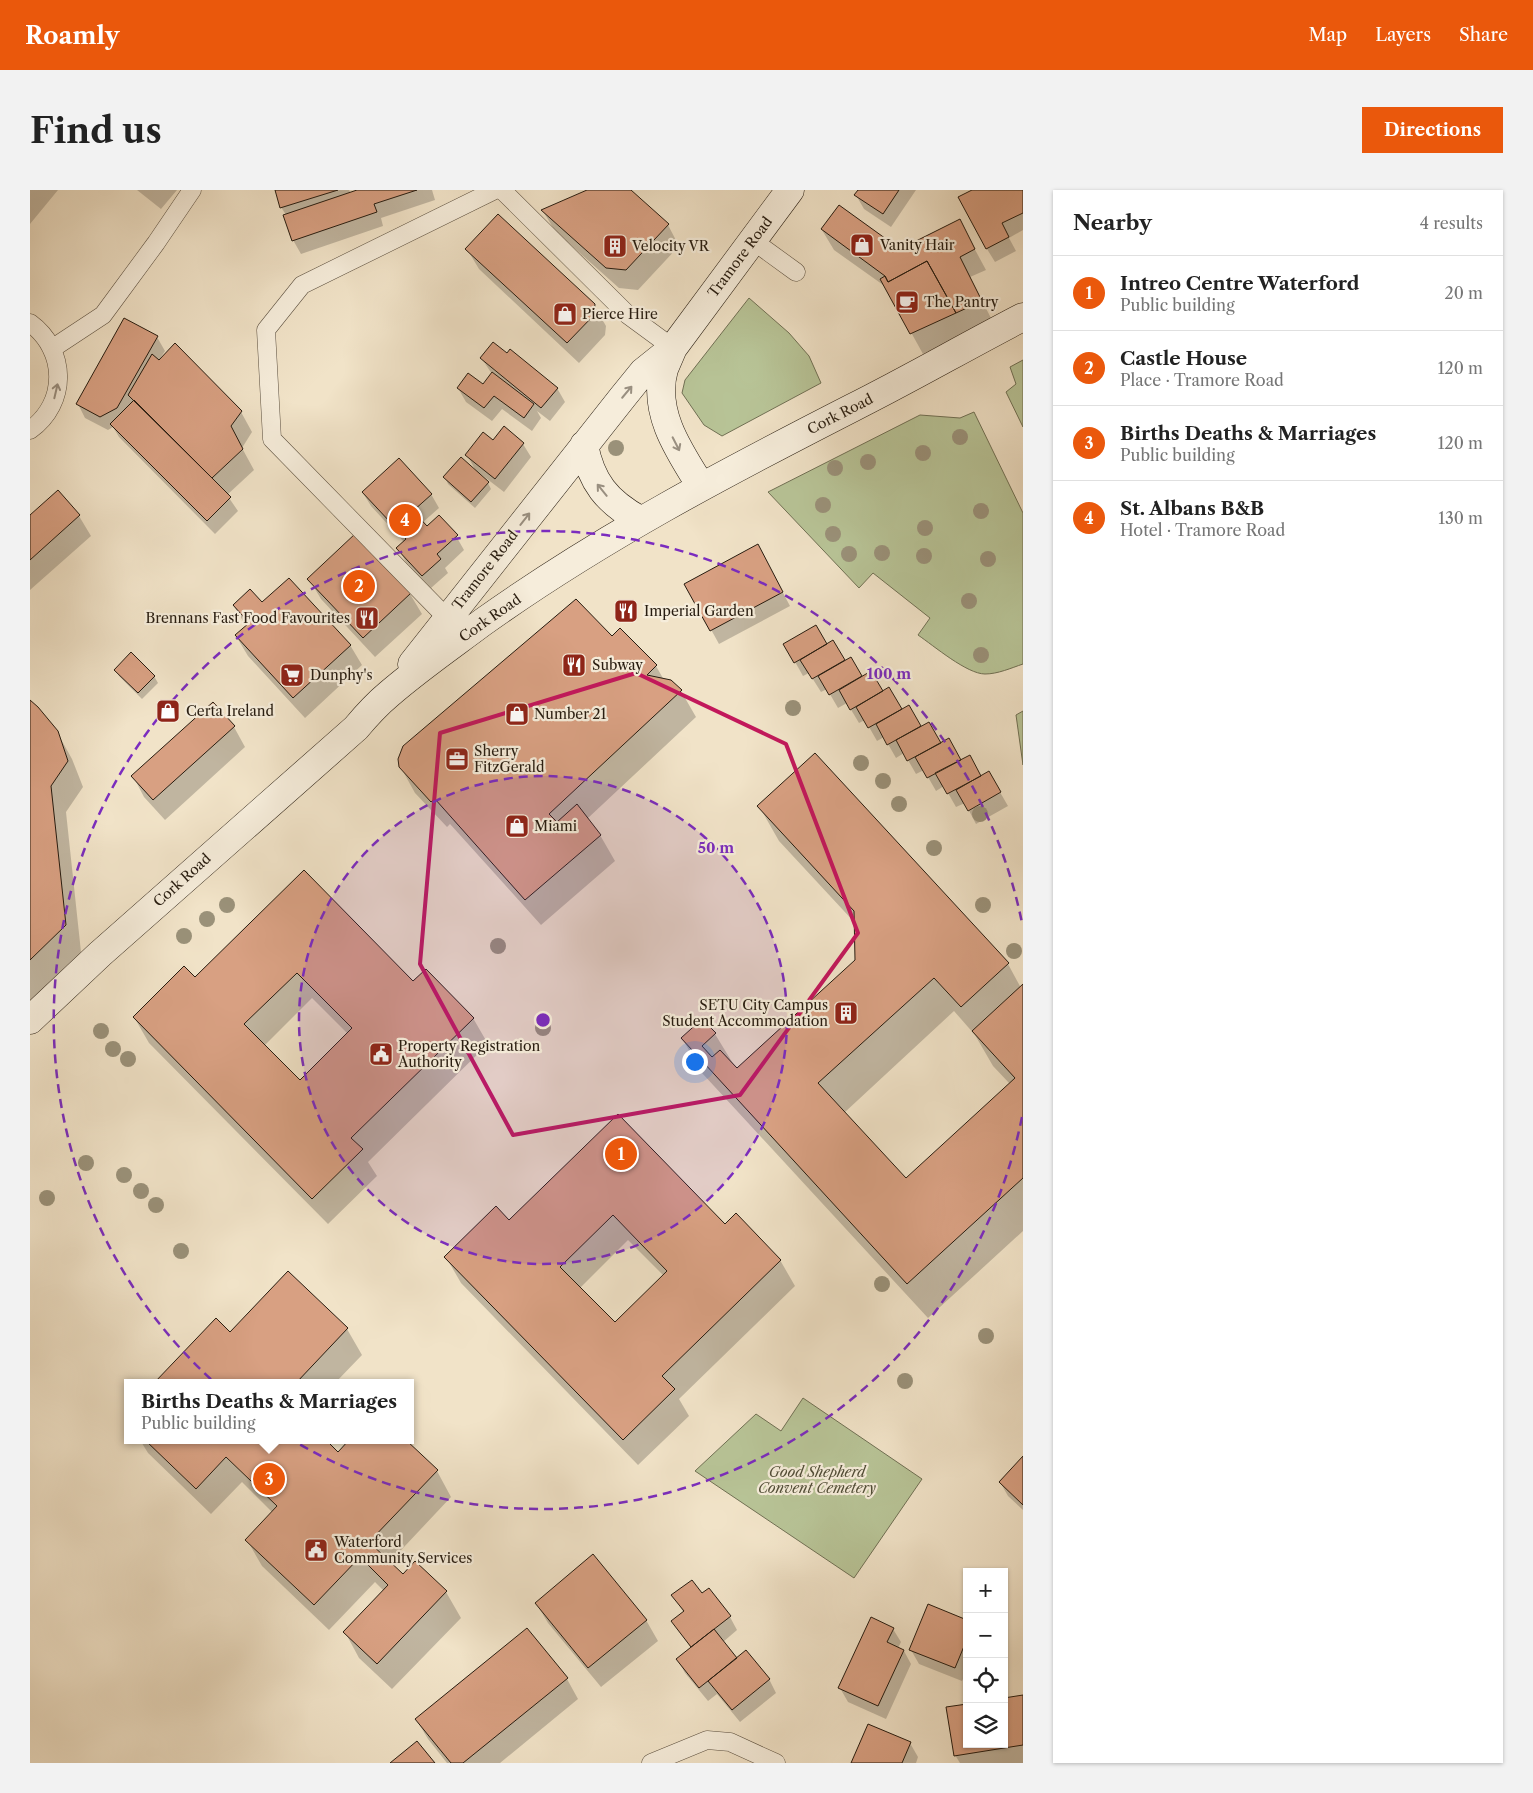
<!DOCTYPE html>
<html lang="en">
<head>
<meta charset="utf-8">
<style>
	:root { --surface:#fff; --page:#f2f2f2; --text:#222; --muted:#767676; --line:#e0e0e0; --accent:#ea580c }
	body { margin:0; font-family:"Libre Caslon Text",serif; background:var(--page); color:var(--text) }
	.controls { position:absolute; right:15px; bottom:15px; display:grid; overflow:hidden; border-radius:0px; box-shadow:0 1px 4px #0004 }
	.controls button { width:45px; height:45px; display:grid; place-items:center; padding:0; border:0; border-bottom:1px solid var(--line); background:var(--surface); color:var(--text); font:25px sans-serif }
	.you { position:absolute; left:664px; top:871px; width:18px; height:18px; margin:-12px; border:4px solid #fff; border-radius:50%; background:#1a73e8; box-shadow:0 0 0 8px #1a73e833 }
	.badge { display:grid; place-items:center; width:32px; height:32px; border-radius:50%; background:var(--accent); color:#fff; font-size:16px; font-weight:700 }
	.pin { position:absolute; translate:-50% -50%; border:2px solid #fff; box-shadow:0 1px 5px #0006 }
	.popup { position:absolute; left:94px; top:1189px; width:290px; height:65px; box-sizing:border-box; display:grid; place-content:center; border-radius:0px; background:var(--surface); filter:drop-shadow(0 1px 4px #0005); font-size:16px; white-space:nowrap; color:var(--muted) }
	.popup b { font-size:19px; color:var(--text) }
	.popup::after { content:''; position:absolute; left:50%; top:100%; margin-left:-10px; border:10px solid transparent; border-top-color:var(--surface) }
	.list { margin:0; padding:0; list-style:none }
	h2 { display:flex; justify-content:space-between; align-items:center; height:65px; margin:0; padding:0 20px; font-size:21px }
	h2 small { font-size:16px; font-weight:400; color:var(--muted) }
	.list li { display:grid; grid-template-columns:32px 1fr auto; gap:15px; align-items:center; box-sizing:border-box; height:75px; padding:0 20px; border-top:1px solid var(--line) }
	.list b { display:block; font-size:19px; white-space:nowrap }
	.list p { margin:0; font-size:16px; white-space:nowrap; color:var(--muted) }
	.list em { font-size:16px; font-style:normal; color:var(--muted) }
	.icon { flex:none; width:28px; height:28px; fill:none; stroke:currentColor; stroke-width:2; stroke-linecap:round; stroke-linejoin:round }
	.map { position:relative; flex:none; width:993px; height:1573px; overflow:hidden; border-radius:0px }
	header { display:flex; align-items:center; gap:30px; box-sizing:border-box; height:70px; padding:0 25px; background:var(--accent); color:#fff }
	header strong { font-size:24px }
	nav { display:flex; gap:28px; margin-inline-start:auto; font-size:18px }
	.intro { display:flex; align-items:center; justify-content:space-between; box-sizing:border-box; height:120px; padding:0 30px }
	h1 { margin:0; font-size:35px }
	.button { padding:12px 22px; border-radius:0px; background:var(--accent); color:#fff; font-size:18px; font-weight:700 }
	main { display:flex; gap:30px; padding:0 30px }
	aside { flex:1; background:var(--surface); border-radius:0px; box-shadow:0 1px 4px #0004 }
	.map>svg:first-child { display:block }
	.green { fill:#b8c497; stroke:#707054 }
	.shadow { fill:#0003; fill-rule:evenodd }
	.building { fill:#d8a082; stroke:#271c10; fill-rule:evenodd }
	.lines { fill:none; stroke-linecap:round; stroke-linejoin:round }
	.service-casing { stroke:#5a4e3e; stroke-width:19 }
	.secondary-casing { stroke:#271c10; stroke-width:29 }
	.service { stroke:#f6eddb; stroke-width:18 }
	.secondary { stroke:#f6eddb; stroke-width:28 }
	.tree { fill:#9a9179 }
	.oneway { stroke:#998f80 }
	.marked { fill:none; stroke:#c2185b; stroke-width:4; stroke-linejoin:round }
	.ring { fill:none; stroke:#7b2cbf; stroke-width:2.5; stroke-dasharray:9 6 }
	.labels { text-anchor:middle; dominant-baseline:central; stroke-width:4.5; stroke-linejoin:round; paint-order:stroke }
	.poi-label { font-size:14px; fill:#271c10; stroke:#f6eddb; text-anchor:start }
	.street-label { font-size:14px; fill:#271c10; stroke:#f6eddb }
	.park-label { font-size:14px; font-style:italic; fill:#524e38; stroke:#f6eddb }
	.centre { fill:#7b2cbf; stroke:#f6eddb; stroke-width:2.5 }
	.ring-label { font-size:15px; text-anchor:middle; font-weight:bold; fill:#7b2cbf; stroke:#f6eddb; stroke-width:4.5; stroke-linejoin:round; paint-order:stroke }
</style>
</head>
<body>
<header>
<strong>Roamly</strong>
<nav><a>Map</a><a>Layers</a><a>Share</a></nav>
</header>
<div class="intro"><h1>Find us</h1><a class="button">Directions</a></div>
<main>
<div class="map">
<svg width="993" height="1573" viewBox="0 0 993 1573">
	<rect width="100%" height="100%" fill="#f1e3c8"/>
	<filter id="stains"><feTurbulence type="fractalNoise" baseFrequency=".004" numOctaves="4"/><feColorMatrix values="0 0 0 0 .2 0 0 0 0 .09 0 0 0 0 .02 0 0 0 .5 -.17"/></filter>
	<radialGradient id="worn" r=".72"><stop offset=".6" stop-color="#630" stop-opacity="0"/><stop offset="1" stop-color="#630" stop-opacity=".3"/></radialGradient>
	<path class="green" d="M719,108L759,143L779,166L791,193L692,246L674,235L652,203L655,190Z
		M993,170V237L976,202L986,194L980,177Z
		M944,222L993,323V474C981,478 968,484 955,484C937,484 904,456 888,445L900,428L843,383L829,398L738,302L890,225L930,228Z
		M993,521V575L986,525Z
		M773,1208L892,1289L824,1388L665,1281L726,1224L751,1241Z"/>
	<path class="shadow" d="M0,0H28L0,34Z
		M107,0H147L131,19Z
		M246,0H319L321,3L331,0H402L405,10L351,28L353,36L271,64L263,50L256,25L251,17Z
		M560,0H599L638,35L649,56L608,100L589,98L525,41L513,21Z
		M829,0H886L861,37L834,19L826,5Z
		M944,0H993V40L979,48L986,61L965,72L957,59Z
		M929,30L956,80L940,87L963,132L893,164L856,97L804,60L792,40L870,60Z
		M437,59L564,115L576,136L575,145L549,173L449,79Z
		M127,147L135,161L129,170L211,222L222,242L212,258L224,280L197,305L208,321L185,344L89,247L83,237L78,240L55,228L48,214Z
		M452,169L527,198L535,212L520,231L507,221L511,228L502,241L472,219L462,231L436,212L428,198L453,196L462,184Z
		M464,252L493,254L501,267L474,302L448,282L447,283L458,293L461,299L445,318L418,294L415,287L447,283L437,265Z
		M333,303L401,304L409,318L392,333L397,338L426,346L434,360L415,378L418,383L401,398L376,372L368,358L374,352L341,316Z
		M49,326L61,346L0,400V327Z
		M326,345L380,404L392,424L345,467L291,409L279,389Z
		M735,369L760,416L689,454L656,394Z
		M232,414L320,455L332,475L275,528L218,466L206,446L216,436L204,416Z
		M590,440L626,476L634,490L651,501L666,527L557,629L570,645L585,671L511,735L420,634L417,637L385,603L370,576L582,447Z
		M803,452L814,471L820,468L832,488L852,503L858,499L871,521L879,517L891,538L911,555L951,588L959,583L978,616L946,634L935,613L926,617L914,596L906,601L894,580L886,584L874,563L866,568L854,547L847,551L835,530L829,533L817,513L808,518L797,499L791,502L779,483L773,486L755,454L797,456Z
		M86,480L124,486L128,493L112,509L89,486Z
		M0,512L27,542L42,569L53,597L36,622L51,762L0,810Z
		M204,537L215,557L135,630L114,607L103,586Z
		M729,616L978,774L991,798L993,796V1041L898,1128L672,883L652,848L685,844L707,880L826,770V734L749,651ZM924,821L945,845L963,876L980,894L876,990L814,923Z
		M274,682L383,793L443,828L458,854L338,972L347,986L298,1034L119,853L104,827L165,789ZM282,808L318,844L270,891L234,856Z
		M588,926L695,1035L750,1070L765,1096L649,1209L659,1226L608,1275L431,1093L416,1067L479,1032ZM598,1050L634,1086L585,1134L550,1098Z
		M317,1139L332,1165L305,1193H126L201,1143Z
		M110,1250H294L308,1264L407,1281L421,1307L359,1373L373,1386L416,1402L431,1428L362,1499L329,1468L315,1442L354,1401L345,1392L299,1440L232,1376L217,1350L243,1323L212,1292L181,1324L118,1263Z
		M993,1268V1320L978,1306L970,1292Z
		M671,1405L700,1427L707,1440L693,1452L707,1469L739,1489L746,1503L710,1532L687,1504L678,1511L655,1483L647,1469L661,1458L643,1431L654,1423L643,1406Z
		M506,1413L616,1430L628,1451L571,1497L518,1433Z
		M937,1431V1481L932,1491L889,1474L881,1460Z
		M863,1439L871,1452L868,1458L874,1461L881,1474L856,1529L818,1512L810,1498Z
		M537,1489L548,1509L470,1573H417L398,1549L386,1529Z
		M993,1506V1573H930L925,1565L937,1554H974V1509Z
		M880,1553L888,1567L886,1573H822Z"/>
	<path class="building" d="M245,0H308L250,18Z
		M327,0H387L344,14L347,22L262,51L253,25Z
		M557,0H601L639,34L596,80L576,78L511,20Z
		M828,0H869L853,24L824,5Z
		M942,0H993V23L972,33L979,47L956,59L928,7Z
		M809,15L870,59L930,29L945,59L930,67L952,111L926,123L897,71L858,92L855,86L791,39Z
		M468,24L565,114L564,125L537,153L435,59Z
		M897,71L926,123L880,144L850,89L855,86L858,92Z
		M94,128L128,146L87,218L70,227L46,214Z
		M463,152L477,163L480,159L528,198L511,218L450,168Z
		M145,153L212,221L201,236L213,259L182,288L98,205L122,164L129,170Z
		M462,182L504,214L494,228L464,206L454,218L427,198L438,183L453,194Z
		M104,210L201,307L177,331L80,234Z
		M474,236L494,253L465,289L435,265L453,242L463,250Z
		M431,267L459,292L441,312L413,287Z
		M369,268L402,304L383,321L397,336L409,325L428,345L407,364L411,369L392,386L366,358L376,349L332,302Z
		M28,300L50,325L0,370V325Z
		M326,343L381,403L333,448L277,389Z
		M728,354L753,402L680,441L654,394Z
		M259,388L321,455L263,508L205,445L219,433L203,415L220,399L232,412Z
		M546,409L582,446L590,438L627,475L617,485L641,490L652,500L519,624L527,632L547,614L571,645L495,710L405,609L401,612L369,577L368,569L373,556Z
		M786,435L797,454L764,473L753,454Z
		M803,450L815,470L782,489L770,470Z
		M101,462L125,486L108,503L84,480Z
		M821,467L832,486L799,505L788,486Z
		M841,481L853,501L820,520L809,500Z
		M859,497L872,519L838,538L826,517Z
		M0,510L8,517L28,541L38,571L21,596L36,735L0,770Z
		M183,512L205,536L123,610L101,586Z
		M879,515L891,536L857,555L846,534Z
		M899,532L911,553L877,571L866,550Z
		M919,548L931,570L897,588L885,567Z
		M785,563L979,773L931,817L904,788L788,893L876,988L985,888L942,841L993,794V988L877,1094L651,848L672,829L686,843L672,856L682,867L690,860L707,878L825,770L824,721L727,616Z
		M940,565L951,586L917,604L905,583Z
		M959,581L971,602L938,621L926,600Z
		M274,680L383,791L396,779L444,828L321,948L333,959L282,1009L103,827L154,776L165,787ZM267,783L322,838L270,890L214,834Z
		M588,924L695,1034L706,1023L751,1070L632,1186L645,1199L593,1250L414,1067L466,1016L479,1030ZM583,1025L637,1081L585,1132L530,1077Z
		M258,1081L318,1138L266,1193H124L186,1128L200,1142Z
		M115,1250H296L308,1262L319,1250H376L408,1280L339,1352L373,1384L385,1371L417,1401L347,1474L313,1442L358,1395L330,1367L284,1415L215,1350L247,1316L196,1267L166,1299Z
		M993,1266V1315L969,1292Z
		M563,1364L617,1430L558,1478L505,1413Z
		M662,1390L672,1403L679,1398L701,1426L661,1457L641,1431L654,1421L641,1405Z
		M898,1414L937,1430V1449L925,1478L879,1460Z
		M841,1427L864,1438L857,1452L874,1460L848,1516L808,1498Z
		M497,1438L538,1488L433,1573H421L385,1529Z
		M684,1439L707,1468L669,1498L646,1469Z
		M716,1460L740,1489L702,1520L678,1491Z
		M993,1505V1555L924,1566L916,1517L937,1514V1554H974V1508Z
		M838,1534L881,1552L872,1573H821Z
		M387,1551L405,1573H360Z"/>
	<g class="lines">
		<g class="service-casing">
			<path id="service" d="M472,0L598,125L643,158
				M722,50L766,82
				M0,133C37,160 38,213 0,240
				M23,158L73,125L126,53L162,0
				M417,428L242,249L236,140L272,95L465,0
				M621,1573L677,1550L700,1552L746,1573"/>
		</g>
		<g class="secondary-casing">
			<path id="secondary" d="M554,255C561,292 577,312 610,330
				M671,296C649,261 622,222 634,179C637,172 640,165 643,158L760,0
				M382,474L592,208L613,182L643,158
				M0,830L70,764L326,538C336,526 347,514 359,504C389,478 421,456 453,432C571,348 693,284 822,218C880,189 935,157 993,127"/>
		</g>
		<use href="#service" class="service"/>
		<use href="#secondary" class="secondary"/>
	</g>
	<g class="tree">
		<circle cx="930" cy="247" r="8"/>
		<circle cx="586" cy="258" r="8"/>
		<circle cx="893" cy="263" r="8"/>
		<circle cx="838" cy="272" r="8"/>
		<circle cx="805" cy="278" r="8"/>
		<circle cx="793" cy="315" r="8"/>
		<circle cx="951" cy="321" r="8"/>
		<circle cx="895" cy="338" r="8"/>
		<circle cx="803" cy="344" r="8"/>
		<circle cx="852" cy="363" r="8"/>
		<circle cx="819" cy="364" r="8"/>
		<circle cx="894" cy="366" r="8"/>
		<circle cx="958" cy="369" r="8"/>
		<circle cx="939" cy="411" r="8"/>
		<circle cx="951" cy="465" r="8"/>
		<circle cx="763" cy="518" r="8"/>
		<circle cx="831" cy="573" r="8"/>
		<circle cx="853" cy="591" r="8"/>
		<circle cx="869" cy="614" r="8"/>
		<circle cx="950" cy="624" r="8"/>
		<circle cx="904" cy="658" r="8"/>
		<circle cx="197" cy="715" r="8"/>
		<circle cx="953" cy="715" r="8"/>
		<circle cx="177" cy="729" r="8"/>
		<circle cx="154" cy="746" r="8"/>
		<circle cx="468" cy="756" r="8"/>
		<circle cx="984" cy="761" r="8"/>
		<circle cx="513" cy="838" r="8"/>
		<circle cx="71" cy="841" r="8"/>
		<circle cx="83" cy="859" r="8"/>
		<circle cx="98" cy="869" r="8"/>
		<circle cx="56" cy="973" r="8"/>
		<circle cx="94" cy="985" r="8"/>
		<circle cx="111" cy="1001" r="8"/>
		<circle cx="17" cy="1008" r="8"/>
		<circle cx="126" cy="1015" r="8"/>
		<circle cx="151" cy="1061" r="8"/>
		<circle cx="852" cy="1094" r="8"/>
		<circle cx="956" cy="1146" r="8"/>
		<circle cx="875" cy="1191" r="8"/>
	</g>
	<defs><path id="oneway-shaft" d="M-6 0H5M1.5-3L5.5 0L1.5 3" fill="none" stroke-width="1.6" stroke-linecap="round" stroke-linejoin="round" transform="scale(1.25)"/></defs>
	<g class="oneway">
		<use href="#oneway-shaft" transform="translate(26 201) rotate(-77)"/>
		<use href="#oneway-shaft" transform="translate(597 202) rotate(-50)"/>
		<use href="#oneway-shaft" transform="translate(646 254) rotate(63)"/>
		<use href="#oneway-shaft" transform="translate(572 300) rotate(-129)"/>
		<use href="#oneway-shaft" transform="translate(495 329) rotate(-52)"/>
	</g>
	<path class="marked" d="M606,483L756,554L828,743L710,905L483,945L390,774L410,543Z"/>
	<circle cx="513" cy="830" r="244" fill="#7b2cbf" fill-opacity=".12"/>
	<g class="ring">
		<circle cx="513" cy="830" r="244"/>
		<path d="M992 927A489 489 0 1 1 992 733"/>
	</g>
	<defs>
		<g id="shop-square" transform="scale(1.25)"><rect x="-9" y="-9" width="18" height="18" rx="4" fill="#8f2418" stroke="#f6eddb"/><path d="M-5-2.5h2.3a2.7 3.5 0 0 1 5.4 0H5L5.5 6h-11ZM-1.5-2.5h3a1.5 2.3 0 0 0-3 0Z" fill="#fff"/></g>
		<g id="building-square" transform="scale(1.25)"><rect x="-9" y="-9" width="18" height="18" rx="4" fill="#8f2418" stroke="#f6eddb"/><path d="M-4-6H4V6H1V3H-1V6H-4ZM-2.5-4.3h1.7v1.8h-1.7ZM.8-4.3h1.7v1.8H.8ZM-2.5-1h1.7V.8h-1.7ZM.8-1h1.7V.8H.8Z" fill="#fff"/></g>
		<g id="cafe-square" transform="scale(1.25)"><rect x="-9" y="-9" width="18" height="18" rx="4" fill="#8f2418" stroke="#f6eddb"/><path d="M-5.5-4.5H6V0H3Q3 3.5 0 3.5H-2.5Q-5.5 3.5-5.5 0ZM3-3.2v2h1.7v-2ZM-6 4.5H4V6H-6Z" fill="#fff"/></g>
		<g id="restaurant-square" transform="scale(1.25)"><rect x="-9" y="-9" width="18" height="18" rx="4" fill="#8f2418" stroke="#f6eddb"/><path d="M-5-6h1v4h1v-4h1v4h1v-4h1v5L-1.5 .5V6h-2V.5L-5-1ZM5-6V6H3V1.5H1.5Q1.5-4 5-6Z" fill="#fff"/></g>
		<g id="supermarket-square" transform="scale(1.25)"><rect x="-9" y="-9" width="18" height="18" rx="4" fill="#8f2418" stroke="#f6eddb"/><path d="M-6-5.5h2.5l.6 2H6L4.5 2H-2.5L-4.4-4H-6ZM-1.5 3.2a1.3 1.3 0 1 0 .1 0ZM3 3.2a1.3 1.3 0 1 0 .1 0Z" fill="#fff"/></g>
		<g id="office-square" transform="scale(1.25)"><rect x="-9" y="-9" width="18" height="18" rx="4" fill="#8f2418" stroke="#f6eddb"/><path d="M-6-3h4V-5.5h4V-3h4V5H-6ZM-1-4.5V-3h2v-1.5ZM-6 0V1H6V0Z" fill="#fff"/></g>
		<g id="civic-square" transform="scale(1.25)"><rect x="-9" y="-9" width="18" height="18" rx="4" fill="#8f2418" stroke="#f6eddb"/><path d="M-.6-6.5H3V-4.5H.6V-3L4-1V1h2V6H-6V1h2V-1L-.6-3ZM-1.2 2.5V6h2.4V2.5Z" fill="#fff"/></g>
	</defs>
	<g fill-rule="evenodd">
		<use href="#shop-square" x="832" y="55"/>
		<use href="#building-square" x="585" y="56"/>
		<use href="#cafe-square" x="877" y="112"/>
		<use href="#shop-square" x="535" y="124"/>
		<use href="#restaurant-square" x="596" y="421"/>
		<use href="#restaurant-square" x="337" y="428"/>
		<use href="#restaurant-square" x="544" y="475"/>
		<use href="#supermarket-square" x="262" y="485"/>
		<use href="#shop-square" x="138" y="521"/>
		<use href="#shop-square" x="487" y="524"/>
		<use href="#office-square" x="427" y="569"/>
		<use href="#shop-square" x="487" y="636"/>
		<use href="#building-square" x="816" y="823"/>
		<use href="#civic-square" x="351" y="864"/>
		<use href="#civic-square" x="286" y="1360"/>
	</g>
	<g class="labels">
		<g class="poi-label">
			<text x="850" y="55">Vanity Hair</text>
			<text x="602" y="56">Velocity VR</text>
			<text x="894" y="112">The Pantry</text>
			<text x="552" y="124">Pierce Hire</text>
			<text x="614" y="421">Imperial Garden</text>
			<text x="320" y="428" text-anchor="end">Brennans Fast Food Favourites</text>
			<text x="562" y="475">Subway</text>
			<text x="280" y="485">Dunphy's</text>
			<text x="156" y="521">Certa Ireland</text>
			<text x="504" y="524">Number 21</text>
			<text x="444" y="561">Sherry<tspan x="444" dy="16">FitzGerald</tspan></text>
			<text x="504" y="636">Miami</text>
			<text x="798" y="815" text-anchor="end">SETU City Campus<tspan x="798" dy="16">Student Accommodation</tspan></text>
			<text x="368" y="856">Property Registration<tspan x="368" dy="16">Authority</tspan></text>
			<text x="304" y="1352">Waterford<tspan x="304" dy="16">Community Services</tspan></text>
		</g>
		<g class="street-label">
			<text transform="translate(710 67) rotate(-53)">Tramore Road</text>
			<text transform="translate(810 224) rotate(-27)">Cork Road</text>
			<text transform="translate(455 380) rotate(-52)">Tramore Road</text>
			<text transform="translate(460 428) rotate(-35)">Cork Road</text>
			<text transform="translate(152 690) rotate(-42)">Cork Road</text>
		</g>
		<g class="park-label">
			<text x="787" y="1282">Good Shepherd<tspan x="787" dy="16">Convent Cemetery</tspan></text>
		</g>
	</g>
	<circle cx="513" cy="830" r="8" class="centre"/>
	<g class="ring-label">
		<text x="859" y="489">100 m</text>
		<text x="686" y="663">50 m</text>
	</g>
	<rect width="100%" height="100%" filter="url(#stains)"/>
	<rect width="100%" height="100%" fill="url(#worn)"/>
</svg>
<div class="controls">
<button>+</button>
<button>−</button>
<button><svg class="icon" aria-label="locate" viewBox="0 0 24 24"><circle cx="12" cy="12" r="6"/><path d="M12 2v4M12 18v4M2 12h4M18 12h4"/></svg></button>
<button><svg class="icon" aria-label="layers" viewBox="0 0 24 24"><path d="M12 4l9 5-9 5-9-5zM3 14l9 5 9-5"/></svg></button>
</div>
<div class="you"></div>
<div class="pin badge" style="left:591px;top:964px">1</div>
<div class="pin badge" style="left:329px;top:396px">2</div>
<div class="pin badge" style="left:239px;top:1289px">3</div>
<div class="popup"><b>Births Deaths &amp; Marriages</b>Public building</div>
<div class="pin badge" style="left:375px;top:330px">4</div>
</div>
<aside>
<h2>Nearby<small>4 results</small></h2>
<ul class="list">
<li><span class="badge">1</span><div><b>Intreo Centre Waterford</b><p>Public building</p></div><em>20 m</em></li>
<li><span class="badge">2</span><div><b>Castle House</b><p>Place · Tramore Road</p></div><em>120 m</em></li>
<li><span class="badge">3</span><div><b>Births Deaths &amp; Marriages</b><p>Public building</p></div><em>120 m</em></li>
<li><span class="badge">4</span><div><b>St. Albans B&amp;B</b><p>Hotel · Tramore Road</p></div><em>130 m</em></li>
</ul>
</aside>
</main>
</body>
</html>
